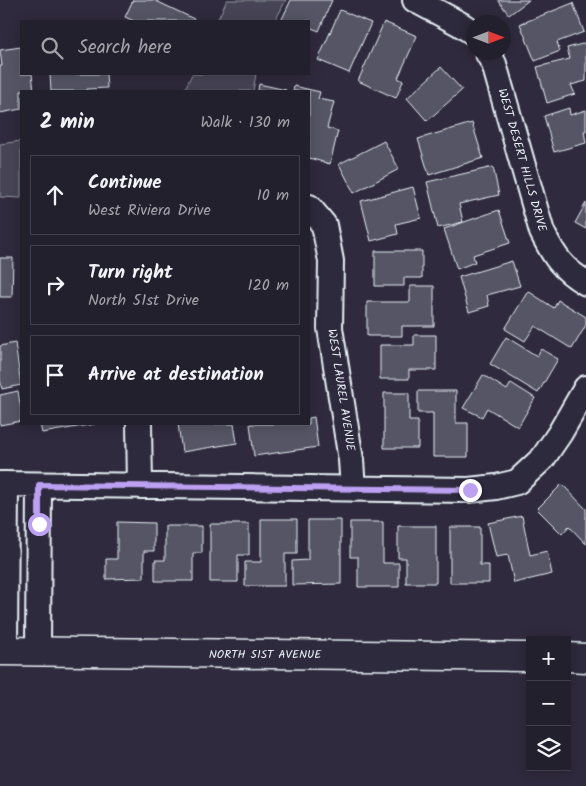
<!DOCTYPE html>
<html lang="en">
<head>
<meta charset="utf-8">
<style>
	:root { --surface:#23202e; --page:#2f2d3a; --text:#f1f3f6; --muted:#a3a3aa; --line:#403e4a }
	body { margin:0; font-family:Kalam,sans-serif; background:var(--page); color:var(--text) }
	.controls { position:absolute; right:15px; bottom:15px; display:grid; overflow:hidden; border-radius:0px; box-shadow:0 2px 12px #0003 }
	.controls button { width:45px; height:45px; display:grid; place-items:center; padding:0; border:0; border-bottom:1px solid var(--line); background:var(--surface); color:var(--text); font:25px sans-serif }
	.compass { position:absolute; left:466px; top:15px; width:45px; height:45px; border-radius:50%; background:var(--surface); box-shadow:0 2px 12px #0003; rotate:90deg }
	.stop { position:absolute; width:15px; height:15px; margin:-11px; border:4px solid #bca0f2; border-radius:50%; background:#fff }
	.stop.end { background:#bca0f2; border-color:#fff; box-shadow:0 1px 5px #0008 }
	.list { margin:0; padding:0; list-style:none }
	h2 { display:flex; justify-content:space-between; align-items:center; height:65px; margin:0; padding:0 20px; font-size:21px }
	h2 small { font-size:16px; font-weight:400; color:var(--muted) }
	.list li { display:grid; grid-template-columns:32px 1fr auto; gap:15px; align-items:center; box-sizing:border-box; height:80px; margin:0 10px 10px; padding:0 10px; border:1px solid var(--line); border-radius:0px }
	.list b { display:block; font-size:19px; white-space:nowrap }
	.list p { margin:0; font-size:16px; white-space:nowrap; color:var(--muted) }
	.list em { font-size:16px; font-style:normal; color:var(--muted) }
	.icon { flex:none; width:28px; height:28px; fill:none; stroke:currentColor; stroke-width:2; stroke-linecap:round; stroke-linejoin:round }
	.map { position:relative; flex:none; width:586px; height:786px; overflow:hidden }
	.search { position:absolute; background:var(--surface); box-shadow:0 2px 12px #0003; left:20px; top:20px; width:290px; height:55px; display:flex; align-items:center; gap:12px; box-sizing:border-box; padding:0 18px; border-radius:0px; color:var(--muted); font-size:19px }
	.panel { position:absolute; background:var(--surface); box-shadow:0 2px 12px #0003; left:20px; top:90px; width:290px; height:335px; border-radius:0px }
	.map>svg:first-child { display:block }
	.green { fill:#464455; stroke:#979aa6 }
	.building { fill:#575565; stroke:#e8f1f8 }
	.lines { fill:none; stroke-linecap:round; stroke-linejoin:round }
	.street-casing { stroke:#e8f1f8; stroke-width:28 }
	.primary-casing { stroke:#e8f1f8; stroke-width:31 }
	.street { stroke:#2f2a3d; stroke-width:24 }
	.primary { stroke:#2f2a3d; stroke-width:28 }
	.route { stroke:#bca0f2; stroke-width:6 }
	.labels { text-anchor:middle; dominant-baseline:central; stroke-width:4; stroke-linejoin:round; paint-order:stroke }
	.street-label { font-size:12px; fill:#e8f1f8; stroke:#2f2a3d }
</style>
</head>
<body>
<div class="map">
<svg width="586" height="786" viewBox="0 0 586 786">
	<rect width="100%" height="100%" fill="#2f2a3d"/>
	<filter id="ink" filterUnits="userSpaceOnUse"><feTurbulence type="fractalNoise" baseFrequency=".02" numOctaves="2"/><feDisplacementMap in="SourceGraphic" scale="10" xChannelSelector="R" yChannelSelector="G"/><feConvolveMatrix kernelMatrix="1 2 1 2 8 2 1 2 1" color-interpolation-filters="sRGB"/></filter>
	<g filter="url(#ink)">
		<path class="green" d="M227,0H286L275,21H217Z
			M192,74H256L253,91H184Z
			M21,141V198L0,197V144Z"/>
		<path class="building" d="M133,0H154L194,19L193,21H134L125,17Z
			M291,0H332L319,31L309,27V21H281Z
			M498,0H529L509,15Z
			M573,3L584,32L557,42L560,51L535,61L520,24Z
			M340,10L371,23L349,73L318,60Z
			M384,22L417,36L398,78L403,81L396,98L358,81Z
			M586,43V81L571,85L575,94L547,103L537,67L570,59L567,48Z
			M21,47V74H32L34,91H21V109L0,113V66H2L0,50Z
			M441,67L462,90L427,121L407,98Z
			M50,74H106L107,88L87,89V91H51Z
			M259,84L286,90V91H258Z
			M294,86L320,92L318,99L334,102L327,128L338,131L330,164L309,158V91H293Z
			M569,108L570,115L586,110V131H584L586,143L554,152L544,116Z
			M472,123L483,158L429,175L418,139Z
			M384,141L399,169L354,193L339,164Z
			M493,167L499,195L459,204L463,222L438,228L427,182Z
			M413,187L421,218L396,224L398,234L371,241L361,201Z
			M586,203V229L575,223Z
			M499,210L510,243L473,255L475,262L457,269L444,229Z
			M375,251H422V278H404V286H375Z
			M0,258H13L12,297H0Z
			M512,261L520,286L487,295L489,306L469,312L459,277Z
			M410,286H434V326H402V336H367V302H410Z
			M528,291L554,308L558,300L586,317V325L572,349L535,326L525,341L505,329Z
			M414,335H436V370H409V379H380V345H414Z
			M506,337L537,356L541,349L558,359L538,393L490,364Z
			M15,343L21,385L2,389L0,379V346Z
			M483,375L507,390L511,383L535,398L518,427L487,408L482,417L463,408Z
			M18,391L21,410V421L0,425V395Z
			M418,391H456V423H468V457H433V413H418Z
			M384,393H409V421H418V448H384Z
			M314,417L318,447L254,456L250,424H309V418Z
			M40,424H95L42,433Z
			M178,424H234L237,443L182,452Z
			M562,484L586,509V544L569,526L562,534L537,509Z
			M522,516L530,555L547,551L552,574L514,583L508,555L496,557L488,523Z
			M261,519H297V554H285V586H245V562H261Z
			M308,520H341V584L292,585V561L308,560Z
			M117,522L154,523V551H144V578L106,579V559H117Z
			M350,522H383V563H399V587H358V557H350Z
			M210,524H249V555H238V582H210Z
			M165,526H202V553H193V581H155V560H165Z
			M398,526H436V583H406V558H398Z
			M450,527H480V565H489V583H450Z"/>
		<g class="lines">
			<g class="street-casing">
				<path id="street" d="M415,0L460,24L474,33
					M487,52L494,64L542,232C554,256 562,269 586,283
					M309,207L324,225L331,261L330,328L351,460L353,489
					M139,424L140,486
					M0,484L469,490L496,487L517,482L543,458L560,433L586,388
					M5,652L6,484
					M38,652L39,485"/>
			</g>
			<g class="primary-casing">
				<path id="primary" d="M0,651L530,657
					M567,657L586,658"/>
			</g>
			<use href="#street" class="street"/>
			<use href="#primary" class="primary"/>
		</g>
	</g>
	<g class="lines" filter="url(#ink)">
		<path class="route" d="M39,524V485L470,490"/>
	</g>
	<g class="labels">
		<g class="street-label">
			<text transform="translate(522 160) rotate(74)">WEST DESERT HILLS DRIVE</text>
			<text transform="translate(341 390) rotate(81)">WEST LAUREL AVENUE</text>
			<text x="265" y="654">NORTH 51ST AVENUE</text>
		</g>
	</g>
</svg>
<div class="controls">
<button>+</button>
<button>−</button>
<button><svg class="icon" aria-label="layers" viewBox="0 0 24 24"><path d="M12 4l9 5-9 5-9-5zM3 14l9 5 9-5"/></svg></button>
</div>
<svg class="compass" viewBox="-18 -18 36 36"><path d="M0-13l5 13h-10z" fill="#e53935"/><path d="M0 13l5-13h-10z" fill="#a3a3aa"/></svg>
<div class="stop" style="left:39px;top:524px"></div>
<div class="stop end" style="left:470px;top:490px"></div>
<div class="search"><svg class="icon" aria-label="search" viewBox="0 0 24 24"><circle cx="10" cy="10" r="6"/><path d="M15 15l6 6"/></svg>Search here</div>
<section class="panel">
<h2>2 min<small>Walk · 130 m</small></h2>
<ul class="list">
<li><svg class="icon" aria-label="ahead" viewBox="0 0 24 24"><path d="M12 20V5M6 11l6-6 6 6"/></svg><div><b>Continue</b><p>West Riviera Drive</p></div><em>10 m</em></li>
<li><svg class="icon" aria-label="right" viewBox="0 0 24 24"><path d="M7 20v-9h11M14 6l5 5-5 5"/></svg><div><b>Turn right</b><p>North 51st Drive</p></div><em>120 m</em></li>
<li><svg class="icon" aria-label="arrive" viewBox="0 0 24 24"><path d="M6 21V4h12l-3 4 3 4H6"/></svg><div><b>Arrive at destination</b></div></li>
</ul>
</section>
</div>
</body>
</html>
